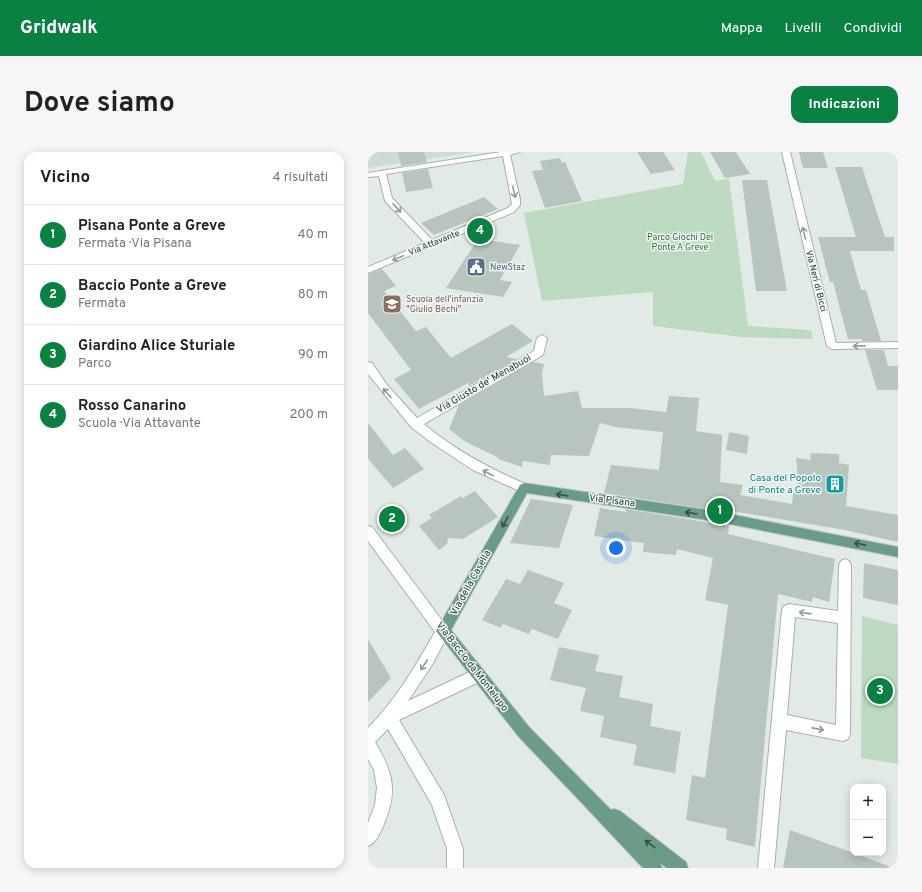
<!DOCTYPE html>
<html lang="it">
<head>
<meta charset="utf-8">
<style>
	:root { --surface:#fff; --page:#f6f6f6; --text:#222; --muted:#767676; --line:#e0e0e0; --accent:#0b8043 }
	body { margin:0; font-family:Overpass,sans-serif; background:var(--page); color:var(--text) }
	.controls { position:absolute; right:12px; bottom:12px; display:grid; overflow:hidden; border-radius:8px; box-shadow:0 2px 10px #0003 }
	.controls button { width:36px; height:36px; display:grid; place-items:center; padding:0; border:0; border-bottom:1px solid var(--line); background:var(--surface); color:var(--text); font:20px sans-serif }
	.you { position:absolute; left:248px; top:396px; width:14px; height:14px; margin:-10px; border:3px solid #fff; border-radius:50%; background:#1a73e8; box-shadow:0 0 0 6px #1a73e833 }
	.badge { display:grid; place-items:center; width:26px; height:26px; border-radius:50%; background:var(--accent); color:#fff; font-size:13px; font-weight:700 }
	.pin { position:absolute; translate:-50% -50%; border:2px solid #fff; box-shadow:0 1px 4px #0006 }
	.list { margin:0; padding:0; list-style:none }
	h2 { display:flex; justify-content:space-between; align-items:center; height:52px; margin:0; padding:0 16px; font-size:17px }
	h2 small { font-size:13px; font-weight:400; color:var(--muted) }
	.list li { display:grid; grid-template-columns:26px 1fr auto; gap:12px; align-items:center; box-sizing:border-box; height:60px; padding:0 16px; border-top:1px solid var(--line) }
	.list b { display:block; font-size:15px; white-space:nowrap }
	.list p { margin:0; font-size:13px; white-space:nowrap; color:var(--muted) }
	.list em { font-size:13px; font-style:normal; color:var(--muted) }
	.map { position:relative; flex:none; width:530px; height:716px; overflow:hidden; border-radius:12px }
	header { display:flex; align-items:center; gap:24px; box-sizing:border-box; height:56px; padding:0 20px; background:var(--accent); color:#fff }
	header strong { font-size:19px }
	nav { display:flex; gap:22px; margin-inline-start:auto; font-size:14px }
	.intro { display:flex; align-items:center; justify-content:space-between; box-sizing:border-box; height:96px; padding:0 24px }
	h1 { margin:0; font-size:28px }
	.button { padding:10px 18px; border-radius:12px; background:var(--accent); color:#fff; font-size:14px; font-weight:700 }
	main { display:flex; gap:24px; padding:0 24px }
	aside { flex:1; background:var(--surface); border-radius:12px; box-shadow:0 2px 10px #0003 }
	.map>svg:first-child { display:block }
	.built { fill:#d0dad4 }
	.green { fill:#bcdac0 }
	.building { fill:#b7c5be }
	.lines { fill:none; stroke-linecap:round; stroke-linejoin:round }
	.minor-casing { stroke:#a4b2ab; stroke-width:2 }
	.major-casing { stroke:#bdc4c1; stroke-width:2 }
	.minor { fill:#fff; fill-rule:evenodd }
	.major { fill:#6a9c88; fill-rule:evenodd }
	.oneway { stroke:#919c98 }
	.oneway2 { stroke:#355246 }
	.labels { text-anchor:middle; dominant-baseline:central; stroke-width:3; stroke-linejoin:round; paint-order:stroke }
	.far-park-label { font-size:9px; fill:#316d40; stroke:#f1f7f4 }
	.far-street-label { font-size:9px; fill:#233a30; stroke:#f1f7f4 }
	.far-service-label { font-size:9px; fill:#4e5e75; stroke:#f1f7f4; text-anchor:start }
	.far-education-label { font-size:9px; fill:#785e54; stroke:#f1f7f4; text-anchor:start }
	.street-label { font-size:10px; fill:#233a30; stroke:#f1f7f4 }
	.culture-label { font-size:10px; fill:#0d838f; stroke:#f1f7f4; text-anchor:end }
</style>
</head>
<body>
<header>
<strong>Gridwalk</strong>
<nav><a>Mappa</a><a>Livelli</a><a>Condividi</a></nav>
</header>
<div class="intro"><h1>Dove siamo</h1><a class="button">Indicazioni</a></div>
<main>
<aside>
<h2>Vicino<small>4 risultati</small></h2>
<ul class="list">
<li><span class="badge">1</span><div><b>Pisana Ponte a Greve</b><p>Fermata · Via Pisana</p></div><em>40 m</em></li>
<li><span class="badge">2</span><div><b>Baccio Ponte a Greve</b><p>Fermata</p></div><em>80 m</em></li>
<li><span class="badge">3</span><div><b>Giardino Alice Sturiale</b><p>Parco</p></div><em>90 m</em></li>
<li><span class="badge">4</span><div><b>Rosso Canarino</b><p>Scuola · Via Attavante</p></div><em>200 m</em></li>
</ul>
</aside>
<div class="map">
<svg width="530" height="716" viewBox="0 0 530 716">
	<rect width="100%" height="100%" fill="#e1eae5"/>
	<path class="built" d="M0,0H107L0,16Z"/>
	<path class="green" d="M320,0H333L347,29L361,27L380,174L443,178L445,187L373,185L285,174V140L174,149L156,61L315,32Z
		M494,464L530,473V612L493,606Z"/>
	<path class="building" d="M30,0H56L59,10L33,14Z
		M269,0H295L307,18L283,22Z
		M342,0H368L382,22L357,26Z
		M431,0H455L460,16H435Z
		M192,6L194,11L197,10L214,49L177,56L164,19L175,18L172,9Z
		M467,15H494L517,85H526V99H482L493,138H498L513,189H494V187H480L465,130H462L450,85H488Z
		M60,17L65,36L38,40L34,21Z
		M374,28H399L419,139H388Z
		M116,45L130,57L66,83L53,71Z
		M110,87L152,93L132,128L144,130L135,145L78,136Z
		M14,117L28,134L16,139L48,179L58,175L83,206L144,172L165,189L138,205L149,207L99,235L102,230L51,257L26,227L43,218L0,161V122Z
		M497,198H516L520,214H530V238H509Z
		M165,210L176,212L174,222L176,244L210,239L214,256H263L298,260L301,244L331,246L328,279L354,283L352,330L375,333L372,343L424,352L426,335L431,336L428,306L442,308L443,301L471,302V311L481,313L478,354L530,363V390L477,378L364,359V361L236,341L243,313L291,318L295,280L247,275L232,271L221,304L183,303L182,313L155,309L154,315L130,307L131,306L98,290L81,277L91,253Z
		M0,271L25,303L37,296L56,317L25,336L0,307Z
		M361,280L381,284L379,302L358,298Z
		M107,339L130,365L95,387L80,386L79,392L71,398L51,374L64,366L61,363L93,344L95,346Z
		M163,347L205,353L191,396L142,391Z
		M232,356L258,360V357L361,374L360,382L467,407L461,450L445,445L444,450L410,442L387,695L358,688L359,677L318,668L324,623L337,626L360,453L337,448L345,406L309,397L308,403L275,400L276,391L226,384Z
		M496,411L530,418V453L495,446Z
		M160,418L196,431L186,451L204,458L190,487L164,477L161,482L135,472L133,476L114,468L138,427L152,432Z
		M0,487L23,526L0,550Z
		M191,495L231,503L227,519L255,524L251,545L285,552L282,574L313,580L307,621L265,613L269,593L232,585L236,564L212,559L218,536L182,528Z
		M422,678L521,714V716H415Z"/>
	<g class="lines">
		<g class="minor-casing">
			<path id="minor" d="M133,0H152L142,3L152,47V53L146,60L0,121V115L57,91L17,49L11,24L0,25V21ZM135,4L144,52L140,56L64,88L24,46L18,22Z
				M414,0H422L468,191L530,190V196L464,197L459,194Z
				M174,183L179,186L175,203L56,272C88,299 122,317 160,333L162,336L160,339L156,341L105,318L64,291L43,275L0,222V210L4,211L19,233L49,266L166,199L169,186Z
				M0,374L4,375L82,479L64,513L40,549L110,516L115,518L117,523L115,528L31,568L76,643L95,697V716H79V697L64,653L20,577L7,590C25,621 30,638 16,672C12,681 9,690 0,694V671L7,653L9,636L6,618L0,607V576C28,548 48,513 67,480L0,389Z
				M477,407L481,409L483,413L482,582L480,587L475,589L418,578L406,716H390L414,458L416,454L421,452L470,459L471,413L473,409ZM427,465L470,471L468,573L419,563Z"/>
		</g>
		<g class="major-casing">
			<path id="major" d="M156,331L346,359L530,395V405L346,369L159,341L83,478L161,575L243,658L246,657L252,659L318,710L320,716H299L292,711L294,716H275L212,649L151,585L68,479L152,333Z"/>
		</g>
		<use href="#minor" class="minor"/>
		<use href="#major" class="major"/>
	</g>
	<defs><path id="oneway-shaft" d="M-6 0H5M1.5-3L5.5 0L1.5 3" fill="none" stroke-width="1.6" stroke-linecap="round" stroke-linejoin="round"/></defs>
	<g class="oneway">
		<use href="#oneway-shaft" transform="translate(146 40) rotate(77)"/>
		<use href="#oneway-shaft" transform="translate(29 56) rotate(47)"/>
		<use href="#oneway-shaft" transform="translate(436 81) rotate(-103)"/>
		<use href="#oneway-shaft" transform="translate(30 106) rotate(157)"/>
		<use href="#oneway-shaft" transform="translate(491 194) rotate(179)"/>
		<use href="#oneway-shaft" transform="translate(19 241) rotate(-131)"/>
		<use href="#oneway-shaft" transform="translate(120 321) rotate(-153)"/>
		<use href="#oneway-shaft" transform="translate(437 461) rotate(-172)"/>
		<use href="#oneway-shaft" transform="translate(56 513) rotate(123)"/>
		<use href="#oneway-shaft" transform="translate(450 577) rotate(11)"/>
	</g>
	<g class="oneway2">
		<use href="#oneway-shaft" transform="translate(194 343) rotate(-172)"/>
		<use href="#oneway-shaft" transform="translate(323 361) rotate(-170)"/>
		<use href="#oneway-shaft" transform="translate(137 370) rotate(119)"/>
		<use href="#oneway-shaft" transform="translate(492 392) rotate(-169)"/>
		<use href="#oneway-shaft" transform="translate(282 692) rotate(-142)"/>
	</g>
	<defs>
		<g id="civic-square" transform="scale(1)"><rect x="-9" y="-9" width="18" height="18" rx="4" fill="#5c6f8a" stroke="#f1f7f4"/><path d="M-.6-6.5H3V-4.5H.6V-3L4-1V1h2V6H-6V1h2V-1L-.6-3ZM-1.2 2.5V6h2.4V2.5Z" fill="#fff"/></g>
		<g id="school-square" transform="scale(1)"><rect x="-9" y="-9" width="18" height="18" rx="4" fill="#8d6e63" stroke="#f1f7f4"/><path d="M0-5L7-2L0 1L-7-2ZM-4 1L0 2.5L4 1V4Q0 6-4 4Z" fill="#fff"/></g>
		<g id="building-square" transform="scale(1)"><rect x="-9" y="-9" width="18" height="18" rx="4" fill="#0f9aa8" stroke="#f1f7f4"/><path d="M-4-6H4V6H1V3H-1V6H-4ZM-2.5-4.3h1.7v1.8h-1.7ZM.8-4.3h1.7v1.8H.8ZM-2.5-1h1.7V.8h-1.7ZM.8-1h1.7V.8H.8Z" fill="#fff"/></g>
	</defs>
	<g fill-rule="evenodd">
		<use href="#civic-square" x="108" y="115"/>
		<use href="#school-square" x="24" y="152"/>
		<use href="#building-square" x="467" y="332"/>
	</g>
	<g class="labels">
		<g class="far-park-label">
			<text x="312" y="85">Parco Giochi Del<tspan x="312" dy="10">Ponte A Greve</tspan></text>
		</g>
		<g class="far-street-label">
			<text transform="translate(66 91) rotate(-22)">Via Attavante</text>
			<text transform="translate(448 129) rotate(76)">Via Neri di Bicci</text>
		</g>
		<g class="far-service-label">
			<text x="122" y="115">NewStaz</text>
		</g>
		<g class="far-education-label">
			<text x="38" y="147">Scuola dell'infanzia<tspan x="38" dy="10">"Giulio Bechi"</tspan></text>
		</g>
		<g class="street-label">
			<text transform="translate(116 232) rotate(-30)">Via Giusto de' Menabuoi</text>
			<text transform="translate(244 349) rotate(7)">Via Pisana</text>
			<text transform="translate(103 431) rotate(-61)">Via della Casella</text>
			<text transform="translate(104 515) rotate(52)">Via Baccio da Montelupo</text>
		</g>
		<g class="culture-label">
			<text x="453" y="326">Casa del Popolo<tspan x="453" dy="12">di Ponte a Greve</tspan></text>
		</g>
	</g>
</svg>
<div class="controls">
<button>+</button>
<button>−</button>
</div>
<div class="you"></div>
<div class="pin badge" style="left:352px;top:359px">1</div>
<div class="pin badge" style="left:24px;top:367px">2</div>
<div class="pin badge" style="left:512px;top:539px">3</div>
<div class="pin badge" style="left:112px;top:79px">4</div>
</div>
</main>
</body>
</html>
